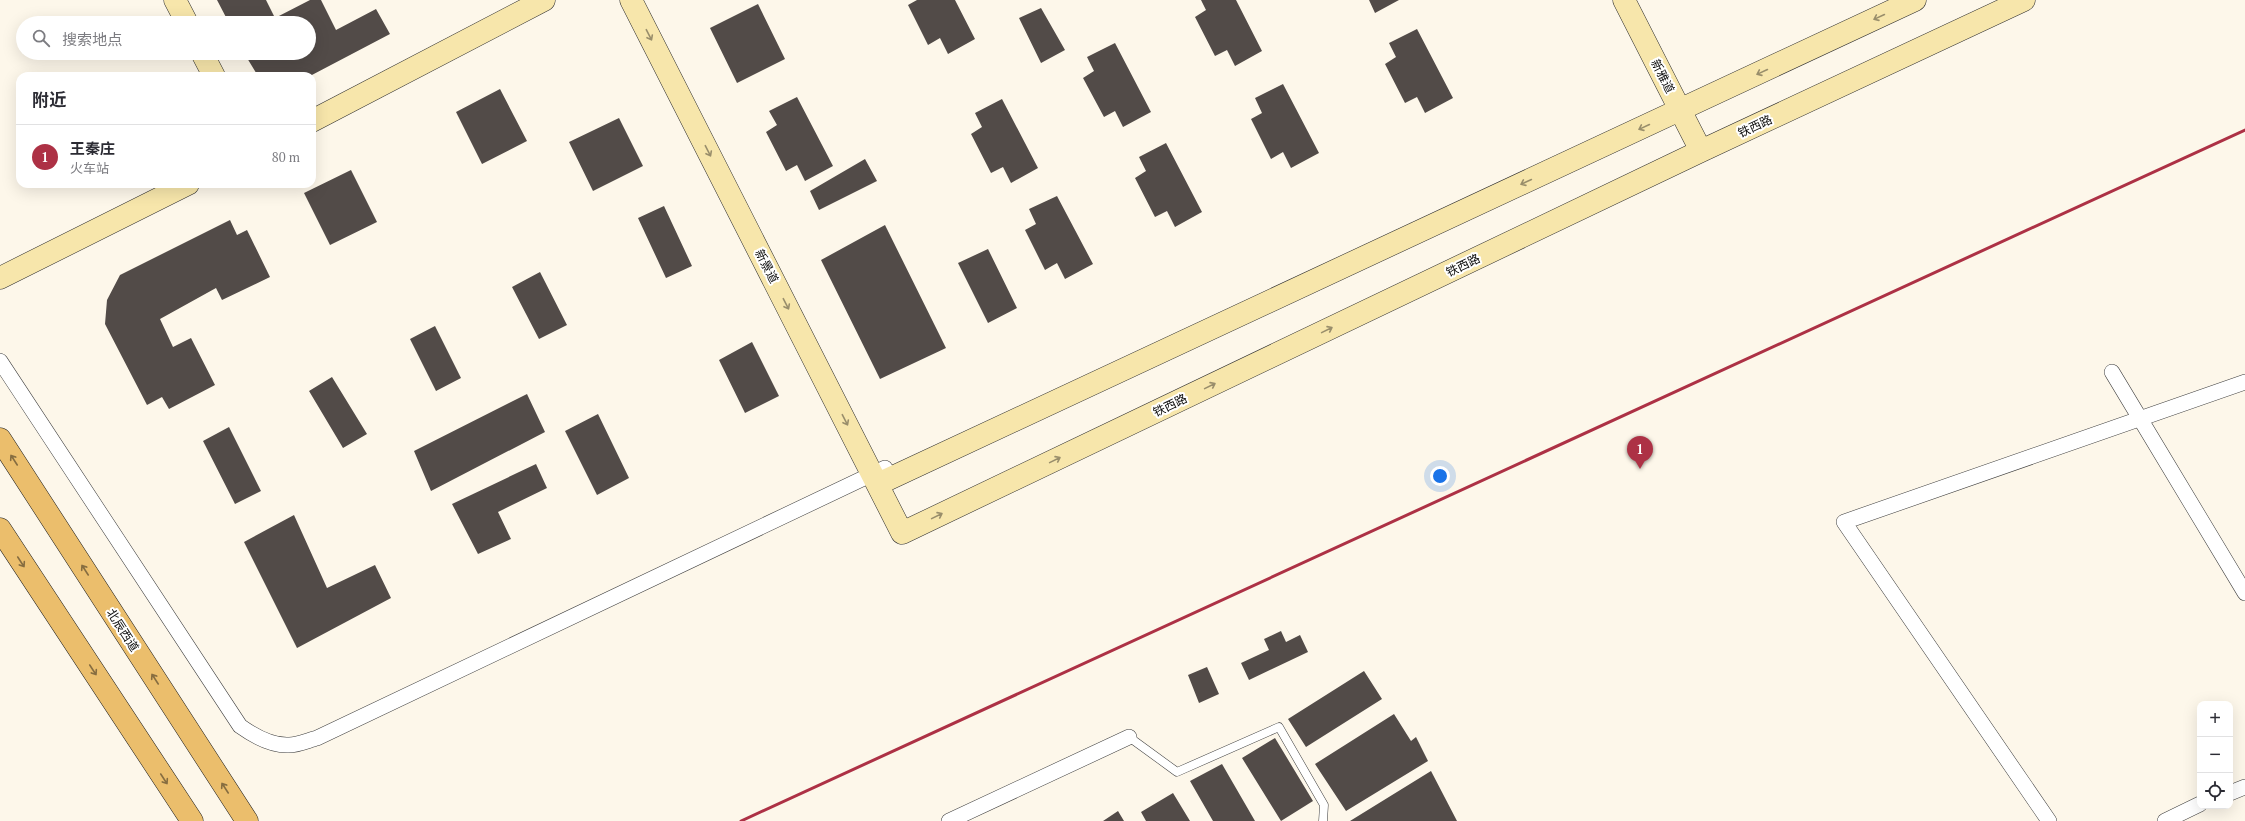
<!DOCTYPE html>
<html lang="zh">
<head>
<meta charset="utf-8">
<style>
	:root { --surface:#fff; --page:#f2f2f3; --text:#2b2b33; --muted:#7c7c81; --line:#e1e1e2; --accent:#ad3145 }
	body { margin:0; font-family:"PT Serif","Noto Sans SC",serif; background:var(--page); color:var(--text) }
	.controls { position:absolute; right:12px; bottom:12px; display:grid; overflow:hidden; border-radius:8px; box-shadow:0 4px 16px #0002 }
	.controls button { width:36px; height:36px; display:grid; place-items:center; padding:0; border:0; border-bottom:1px solid var(--line); background:var(--surface); color:var(--text); font:20px sans-serif }
	.you { position:absolute; left:1440px; top:476px; width:14px; height:14px; margin:-10px; border:3px solid #fff; border-radius:50%; background:#1a73e8; box-shadow:0 0 0 6px #1a73e833 }
	.badge { display:grid; place-items:center; width:26px; height:26px; border-radius:50%; background:var(--accent); color:#fff; font-size:13px; font-weight:700 }
	.pin { position:absolute; translate:-50% -33px; filter:drop-shadow(0 1px 2px #0008) }
	.pin::after { content:''; position:absolute; top:21px; width:14px; height:12px; background:inherit; clip-path:polygon(0 0,100% 0,50% 100%) }
	.list { margin:0; padding:0; list-style:none }
	h2 { display:flex; justify-content:space-between; align-items:center; height:52px; margin:0; padding:0 16px; font-size:17px }
	h2 small { font-size:13px; font-weight:400; color:var(--muted) }
	.list li { display:grid; grid-template-columns:26px 1fr auto; gap:12px; align-items:center; box-sizing:border-box; height:64px; padding:0 16px; border-top:1px solid var(--line) }
	.list b { display:block; font-size:15px; white-space:nowrap }
	.list p { margin:0; font-size:13px; white-space:nowrap; color:var(--muted) }
	.list em { font-size:13px; font-style:normal; color:var(--muted) }
	.icon { flex:none; width:22px; height:22px; fill:none; stroke:currentColor; stroke-width:2; stroke-linecap:round; stroke-linejoin:round }
	.map { position:relative; flex:none; width:2245px; height:821px; overflow:hidden }
	.search { position:absolute; background:var(--surface); box-shadow:0 4px 16px #0002; left:16px; top:16px; width:300px; height:44px; display:flex; align-items:center; gap:10px; box-sizing:border-box; padding:0 14px; border-radius:22px; color:var(--muted); font-size:15px }
	.panel { position:absolute; background:var(--surface); box-shadow:0 4px 16px #0002; left:16px; top:72px; width:300px; height:116px; border-radius:12px }
	.map>svg:first-child { display:block }
	.building { fill:#524b48 }
	.lines { fill:none; stroke-linecap:round; stroke-linejoin:round }
	.lane-casing { stroke:#3e3e3e; stroke-width:9 }
	.street-casing { stroke:#3e3e3e; stroke-width:16 }
	.secondary-casing { stroke:#2d2d2d; stroke-width:23 }
	.primary-casing { stroke:#1c1c1c; stroke-width:23 }
	.lane { stroke:#fff; stroke-width:8 }
	.street { stroke:#fff; stroke-width:15 }
	.secondary { stroke:#f7e6ab; stroke-width:22 }
	.primary { stroke:#ebbe6c; stroke-width:22 }
	.rail { stroke:#ad3145; stroke-width:3 }
	.oneway { stroke:#998e6b }
	.oneway2 { stroke:#866d40 }
	.labels { text-anchor:middle; dominant-baseline:central; stroke-width:4; stroke-linejoin:round; paint-order:stroke }
	.street-label { font-size:12px; fill:#0b0b0b; stroke:#fff }
</style>
</head>
<body>
<div class="map">
<svg width="2245" height="821" viewBox="0 0 2245 821">
	<rect width="100%" height="100%" fill="#fdf7ea"/>
	<path class="building" d="M217,0H266L275,18L310,0H321L336,30L376,9L390,34L310,76H258L244,53H309V23H229Z
		M917,0H955L975,39L948,54L940,38L928,45L908,5Z
		M1201,0H1236L1262,51L1235,66L1227,50L1215,56L1195,17L1206,10Z
		M1369,0H1399L1375,13Z
		M758,4L785,59L737,83L710,28Z
		M1041,8L1065,50L1041,63L1019,18Z
		M1417,29L1453,98L1425,113L1417,97L1405,103L1385,64L1396,57L1389,43Z
		M1115,43L1151,112L1123,127L1115,111L1104,117L1083,78L1094,71L1087,57Z
		M1283,84L1319,153L1291,168L1283,152L1271,159L1251,119L1262,113L1255,98Z
		M500,89L527,141L482,164L456,112Z
		M797,97L833,166L805,181L797,165L786,171L766,132L777,125L769,111Z
		M1002,99L1038,168L1011,183L1003,167L991,173L971,134L982,127L975,113Z
		M619,118L643,166L593,191L569,142Z
		M1166,143L1202,212L1175,227L1167,211L1155,217L1135,178L1146,171L1139,157Z
		M865,159L877,181L819,210L810,191Z
		M351,170L377,222L330,245L304,193Z
		M1057,196L1093,264L1065,279L1057,263L1045,270L1025,230L1036,224L1029,209Z
		M664,206L692,266L666,278L638,218Z
		M230,220L237,235L247,230L270,277L222,300L216,288L160,319L173,347L191,338L215,385L169,409L162,397L147,405L105,324L107,300L120,275Z
		M885,225L946,348L880,379L821,260Z
		M988,249L1017,308L988,323L958,263Z
		M540,272L567,325L539,339L512,287Z
		M435,326L461,378L436,391L410,339Z
		M752,342L779,396L745,413L719,360Z
		M332,377L367,434L343,448L309,391Z
		M527,394L545,432L431,491L414,451Z
		M598,414L629,478L597,495L565,431Z
		M229,427L261,491L235,504L203,441Z
		M536,464L547,488L498,512L511,539L478,554L452,504Z
		M294,515L327,588L375,565L391,598L297,648L244,542Z
		M1281,631L1286,642L1300,635L1308,652L1249,680L1241,663L1269,650L1264,639Z
		M1207,667L1219,694L1199,703L1188,675Z
		M1364,671L1382,699L1306,747L1288,719Z
		M1394,714L1411,741L1416,737L1428,761L1346,811L1315,764Z
		M1275,738L1313,801L1281,821L1242,758Z
		M1222,764L1255,821H1213L1190,781Z
		M1431,771L1457,821H1350Z
		M1173,793L1190,821H1146L1141,812Z
		M1118,811L1124,821H1103Z"/>
	<g class="lines">
		<g class="lane-casing">
			<path id="lane" d="M1129,737L1177,772L1279,727L1324,805L1323,821"/>
		</g>
		<g class="street-casing">
			<path id="street" d="M0,361L240,726C254,736 271,746 289,745C298,745 309,740 317,738L885,468
				M2112,372L2245,593
				M2230,793L2245,787
				M949,821L1129,737
				M2049,821L1844,522L2245,382
				M2165,821L2200,804"/>
		</g>
		<g class="secondary-casing">
			<path id="secondary" d="M175,0L187,23
				M631,0L902,533L1701,151L2024,0
				M1624,0L1701,151
				M202,53L214,76
				M312,121L544,0
				M0,278L188,184
				M878,484L1915,0"/>
		</g>
		<g class="primary-casing">
			<path id="primary" d="M0,439L247,821
				M0,529L192,821"/>
		</g>
		<use href="#lane" class="lane"/>
		<use href="#street" class="street"/>
		<use href="#secondary" class="secondary"/>
		<use href="#primary" class="primary"/>
		<path class="rail" d="M741,821L2245,130"/>
	</g>
	<defs><path id="oneway-shaft" d="M-6 0H5M1.5-3L5.5 0L1.5 3" fill="none" stroke-width="1.6" stroke-linecap="round" stroke-linejoin="round"/></defs>
	<g class="oneway">
		<use href="#oneway-shaft" transform="translate(1879 17) rotate(155)"/>
		<use href="#oneway-shaft" transform="translate(649 35) rotate(63)"/>
		<use href="#oneway-shaft" transform="translate(1762 72) rotate(155)"/>
		<use href="#oneway-shaft" transform="translate(1644 127) rotate(155)"/>
		<use href="#oneway-shaft" transform="translate(708 151) rotate(63)"/>
		<use href="#oneway-shaft" transform="translate(1526 182) rotate(155)"/>
		<use href="#oneway-shaft" transform="translate(786 304) rotate(63)"/>
		<use href="#oneway-shaft" transform="translate(1327 330) rotate(-26)"/>
		<use href="#oneway-shaft" transform="translate(1210 386) rotate(-26)"/>
		<use href="#oneway-shaft" transform="translate(845 420) rotate(63)"/>
		<use href="#oneway-shaft" transform="translate(1055 460) rotate(-26)"/>
		<use href="#oneway-shaft" transform="translate(937 516) rotate(-26)"/>
	</g>
	<g class="oneway2">
		<use href="#oneway-shaft" transform="translate(14 460) rotate(-123)"/>
		<use href="#oneway-shaft" transform="translate(21 562) rotate(57)"/>
		<use href="#oneway-shaft" transform="translate(85 570) rotate(-123)"/>
		<use href="#oneway-shaft" transform="translate(93 670) rotate(57)"/>
		<use href="#oneway-shaft" transform="translate(155 679) rotate(-123)"/>
		<use href="#oneway-shaft" transform="translate(164 779) rotate(57)"/>
		<use href="#oneway-shaft" transform="translate(225 788) rotate(-123)"/>
	</g>
	<g class="labels">
		<g class="street-label">
			<text transform="translate(1663 76) rotate(63)">新雅道</text>
			<text transform="translate(1755 126) rotate(-25)">铁西路</text>
			<text transform="translate(1463 265) rotate(-26)">铁西路</text>
			<text transform="translate(767 266) rotate(63)">新景道</text>
			<text transform="translate(1170 405) rotate(-26)">铁西路</text>
			<text transform="translate(123 630) rotate(57)">北辰西道</text>
		</g>
	</g>
</svg>
<div class="controls">
<button>+</button>
<button>−</button>
<button><svg class="icon" aria-label="locate" viewBox="0 0 24 24"><circle cx="12" cy="12" r="6"/><path d="M12 2v4M12 18v4M2 12h4M18 12h4"/></svg></button>
</div>
<div class="you"></div>
<div class="pin badge" style="left:1640px;top:469px">1</div>
<div class="search"><svg class="icon" aria-label="search" viewBox="0 0 24 24"><circle cx="10" cy="10" r="6"/><path d="M15 15l6 6"/></svg>搜索地点</div>
<section class="panel">
<h2>附近<small></small></h2>
<ul class="list">
<li><span class="badge">1</span><div><b>王秦庄</b><p>火车站</p></div><em>80 m</em></li>
</ul>
</section>
</div>
</body>
</html>
